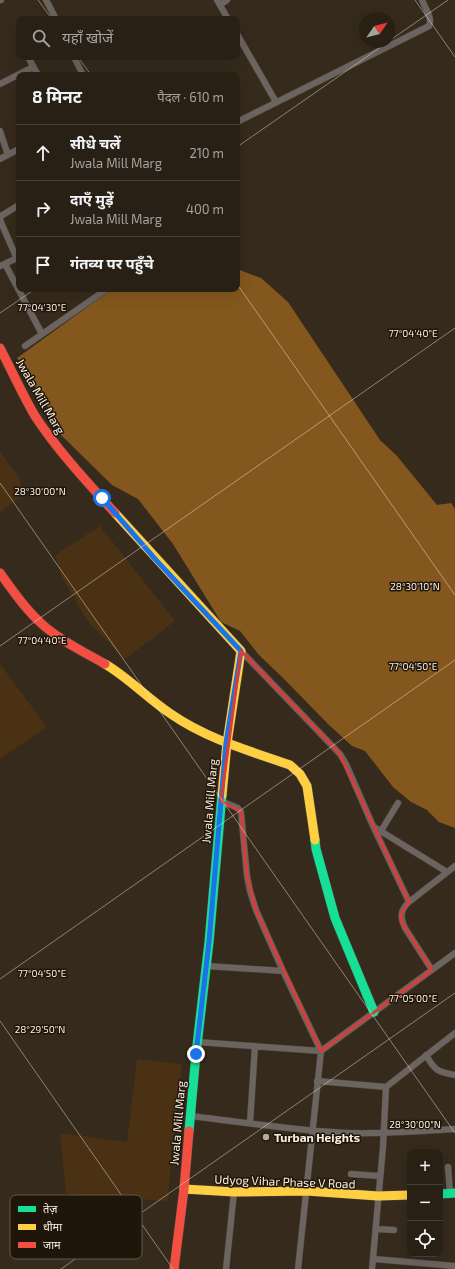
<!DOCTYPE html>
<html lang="hi">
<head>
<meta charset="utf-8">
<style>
	:root { --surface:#282015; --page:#30281e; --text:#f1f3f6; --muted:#a5a3a0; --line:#443e34 }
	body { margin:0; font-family:"Exo 2","Noto Sans Devanagari",sans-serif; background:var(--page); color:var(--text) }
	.controls { position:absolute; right:12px; bottom:12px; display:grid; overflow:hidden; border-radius:8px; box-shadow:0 4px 16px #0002 }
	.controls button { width:36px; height:36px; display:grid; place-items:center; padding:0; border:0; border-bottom:1px solid var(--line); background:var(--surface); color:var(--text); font:20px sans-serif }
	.compass { position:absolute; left:359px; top:12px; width:36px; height:36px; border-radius:50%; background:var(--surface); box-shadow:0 4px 16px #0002; rotate:55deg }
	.stop { position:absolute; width:12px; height:12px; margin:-9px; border:3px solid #1a73e8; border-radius:50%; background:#fff }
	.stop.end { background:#1a73e8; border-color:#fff; box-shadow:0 1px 4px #0008 }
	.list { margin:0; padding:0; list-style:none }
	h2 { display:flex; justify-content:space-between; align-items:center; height:52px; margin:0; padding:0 16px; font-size:17px }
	h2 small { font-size:13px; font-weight:400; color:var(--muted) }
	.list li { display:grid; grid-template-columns:26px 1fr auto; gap:12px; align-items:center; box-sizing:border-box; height:56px; padding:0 16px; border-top:1px solid var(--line) }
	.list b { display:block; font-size:15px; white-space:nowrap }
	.list p { margin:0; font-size:13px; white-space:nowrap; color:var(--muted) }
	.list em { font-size:13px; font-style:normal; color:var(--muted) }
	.icon { flex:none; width:22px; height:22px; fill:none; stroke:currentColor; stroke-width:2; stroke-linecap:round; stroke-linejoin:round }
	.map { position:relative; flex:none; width:455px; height:1269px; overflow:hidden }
	.search { position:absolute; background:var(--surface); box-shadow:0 4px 16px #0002; left:16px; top:16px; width:224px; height:44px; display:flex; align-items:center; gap:10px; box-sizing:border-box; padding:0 14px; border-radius:8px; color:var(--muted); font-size:15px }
	.panel { position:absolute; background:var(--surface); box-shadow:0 4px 16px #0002; left:16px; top:72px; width:224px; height:220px; border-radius:8px }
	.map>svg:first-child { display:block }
	.built { fill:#4a3113 }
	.forest { fill:#84571e }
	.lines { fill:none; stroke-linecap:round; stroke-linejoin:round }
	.street-casing { stroke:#4f4539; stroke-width:7 }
	.fast-casing { stroke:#4f4539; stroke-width:10 }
	.slow-casing { stroke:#4f4539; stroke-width:10 }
	.jam-casing { stroke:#4f4539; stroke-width:10 }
	.street { stroke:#6c6461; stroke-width:6 }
	.fast { stroke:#16e098; stroke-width:9 }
	.slow { stroke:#ffcf43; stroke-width:9 }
	.jam { stroke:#f24e42; stroke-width:9 }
	.route { stroke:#1a73e8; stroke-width:5 }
	.marked { fill:none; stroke:#da3c3a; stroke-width:3; stroke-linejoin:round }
	.ticks { fill:none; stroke:#fceee0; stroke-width:1; stroke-opacity:0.45 }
	.poi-dot { fill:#b7a99b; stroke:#1f160b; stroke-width:1.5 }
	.labels { text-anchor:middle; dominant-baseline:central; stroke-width:3; stroke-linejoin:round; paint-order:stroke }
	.street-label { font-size:12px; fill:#fceee0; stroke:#1f160b }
	.poi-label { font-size:12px; font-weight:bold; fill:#fceee0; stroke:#1f160b; text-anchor:start }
	.key { fill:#1f160b; stroke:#61574b; stroke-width:1 }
	.key-label { font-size:11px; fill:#fceee0 }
	.ticks-label { font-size:10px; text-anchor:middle; fill:#fceee0; stroke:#1f160b; stroke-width:3; stroke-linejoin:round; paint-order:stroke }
</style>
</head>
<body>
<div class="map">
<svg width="455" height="1269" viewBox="0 0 455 1269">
	<rect width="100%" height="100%" fill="#362a1c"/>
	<path class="built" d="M0,452L20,479L21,497L0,512Z
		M100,526L175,621L125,659L92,626L79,607L61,575L55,555Z
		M0,664L47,727L0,759Z
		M137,1059L182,1064L172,1147L168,1201L66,1194L60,1133L127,1142Z"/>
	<path class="forest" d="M237,269L261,278L288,302L380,440L397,456L437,505L451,503L455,509V828L439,822L427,810L411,802L393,787L365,751L352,746L329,725L283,678L259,655L240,631L221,622L173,544L138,499L112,485L61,435L49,409L17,358L112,289H237Z"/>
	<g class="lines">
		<g class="street-casing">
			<path id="street" d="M0,0H1
				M46,0L56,19
				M217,0L228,19
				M220,5L227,0
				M237,34L276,102
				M28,57L38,75
				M74,57L83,75
				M0,84L33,67
				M237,122L429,26C433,18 425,8 422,0
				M0,131L8,155
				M0,159L19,149
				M17,259L0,220L1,216L19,205
				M5,264L42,334
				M0,266L19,257
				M25,346L107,289
				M241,651L340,754L346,764L373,826L409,902
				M221,801L238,808L241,812L247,876L250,891L256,910L283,971L321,1051L298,1269
				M374,827L447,872
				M381,831L398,803
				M206,966L283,971
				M432,970L405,928C400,917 400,910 409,902L455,866
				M197,1042L321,1051L455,953
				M426,1055C435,1071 438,1072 455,1075
				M317,1081L386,1087
				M190,1116C243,1122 297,1131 351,1133C386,1134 420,1131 455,1129
				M250,1123L255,1046
				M448,1167L450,1193
				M351,1174L380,1176
				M376,1229L394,1230
				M374,1259L455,1266
				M226,1269L234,1192
				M372,1269L383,1147L386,1087L455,1033"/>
		</g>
		<g class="fast-casing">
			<path id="fast" d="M315,840L316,849L335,918L374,1012
				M189,1131L196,1054L209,942L222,795
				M440,1194L455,1193"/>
		</g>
		<g class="slow-casing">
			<path id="slow" d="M115,513L241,651L227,743L222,795
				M105,664C129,678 148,699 171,714C207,739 250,751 290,765L300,774L307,786L315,840
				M184,1189L234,1192L307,1191L378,1196L410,1195"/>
		</g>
		<g class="jam-casing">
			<path id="jam" d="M0,348C12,371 22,394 35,416C58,451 87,482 115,513
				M0,573C13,591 26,610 43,625C61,641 84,652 105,664
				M174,1269L184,1189L189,1131"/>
		</g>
		<use href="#street" class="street"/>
		<use href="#fast" class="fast"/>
		<use href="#slow" class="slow"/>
		<use href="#jam" class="jam"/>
	</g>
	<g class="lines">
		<path class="route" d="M102,498L156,560L241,651L226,743L209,942L196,1054"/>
	</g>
	<path class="marked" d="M241,651L340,754L409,902L401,914V921L432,970L321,1051L256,910L247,876L241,812L221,801Z"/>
	<path class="ticks" d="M38,0L52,19M415,0L455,57M389,41L448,0M78,57L91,75M237,147L388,42M237,284L455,595M0,313L35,289M0,483L455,1133M0,646L455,328M0,979L455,660M0,1021L173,1269M61,1269L455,993"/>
	<circle class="poi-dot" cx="266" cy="1137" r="4"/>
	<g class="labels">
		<g class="street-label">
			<text transform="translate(41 396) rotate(60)">Jwala Mill Marg</text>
			<text transform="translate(209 801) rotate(-85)">Jwala Mill Marg</text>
			<text transform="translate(177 1123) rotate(-85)">Jwala Mill Marg</text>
			<text transform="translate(285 1181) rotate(2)">Udyog Vihar Phase V Road</text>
		</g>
		<g class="poi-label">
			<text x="274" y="1137">Turban Heights</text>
		</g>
	</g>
	<rect x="10" y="1195" width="132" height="64" rx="6" class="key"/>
	<rect x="18" y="1206" width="18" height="6" fill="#16e098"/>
	<rect x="18" y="1224" width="18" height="6" fill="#ffcf43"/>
	<rect x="18" y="1242" width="18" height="6" fill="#f24e42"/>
	<g class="key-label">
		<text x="43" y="1213">तेज़</text>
		<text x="43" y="1231">धीमा</text>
		<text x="43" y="1249">जाम</text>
	</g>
	<g class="ticks-label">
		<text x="42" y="311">77°04'30"E</text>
		<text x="413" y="337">77°04'40"E</text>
		<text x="40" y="495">28°30'00"N</text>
		<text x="415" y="590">28°30'10"N</text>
		<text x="42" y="644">77°04'40"E</text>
		<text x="413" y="670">77°04'50"E</text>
		<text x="42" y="977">77°04'50"E</text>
		<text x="413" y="1002">77°05'00"E</text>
		<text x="40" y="1033">28°29'50"N</text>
		<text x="415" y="1128">28°30'00"N</text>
	</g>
</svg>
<div class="controls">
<button>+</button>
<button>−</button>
<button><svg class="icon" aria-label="locate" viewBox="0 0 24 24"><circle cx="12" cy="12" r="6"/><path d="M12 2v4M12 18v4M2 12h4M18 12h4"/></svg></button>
</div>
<svg class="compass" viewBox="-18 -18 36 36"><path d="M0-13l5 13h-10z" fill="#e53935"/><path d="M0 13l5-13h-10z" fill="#a5a3a0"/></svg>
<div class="stop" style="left:102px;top:498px"></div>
<div class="stop end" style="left:196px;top:1054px"></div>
<div class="search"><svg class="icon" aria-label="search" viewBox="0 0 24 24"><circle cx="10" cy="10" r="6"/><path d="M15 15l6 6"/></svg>यहाँ खोजें</div>
<section class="panel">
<h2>8 मिनट<small>पैदल · 610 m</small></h2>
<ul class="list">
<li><svg class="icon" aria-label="ahead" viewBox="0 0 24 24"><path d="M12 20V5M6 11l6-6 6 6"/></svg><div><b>सीधे चलें</b><p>Jwala Mill Marg</p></div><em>210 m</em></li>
<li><svg class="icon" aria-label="right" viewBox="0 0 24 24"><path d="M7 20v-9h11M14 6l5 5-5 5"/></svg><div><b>दाएँ मुड़ें</b><p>Jwala Mill Marg</p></div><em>400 m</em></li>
<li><svg class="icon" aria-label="arrive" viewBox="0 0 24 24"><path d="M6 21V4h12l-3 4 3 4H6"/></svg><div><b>गंतव्य पर पहुँचे</b></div></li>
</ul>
</section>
</div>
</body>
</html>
